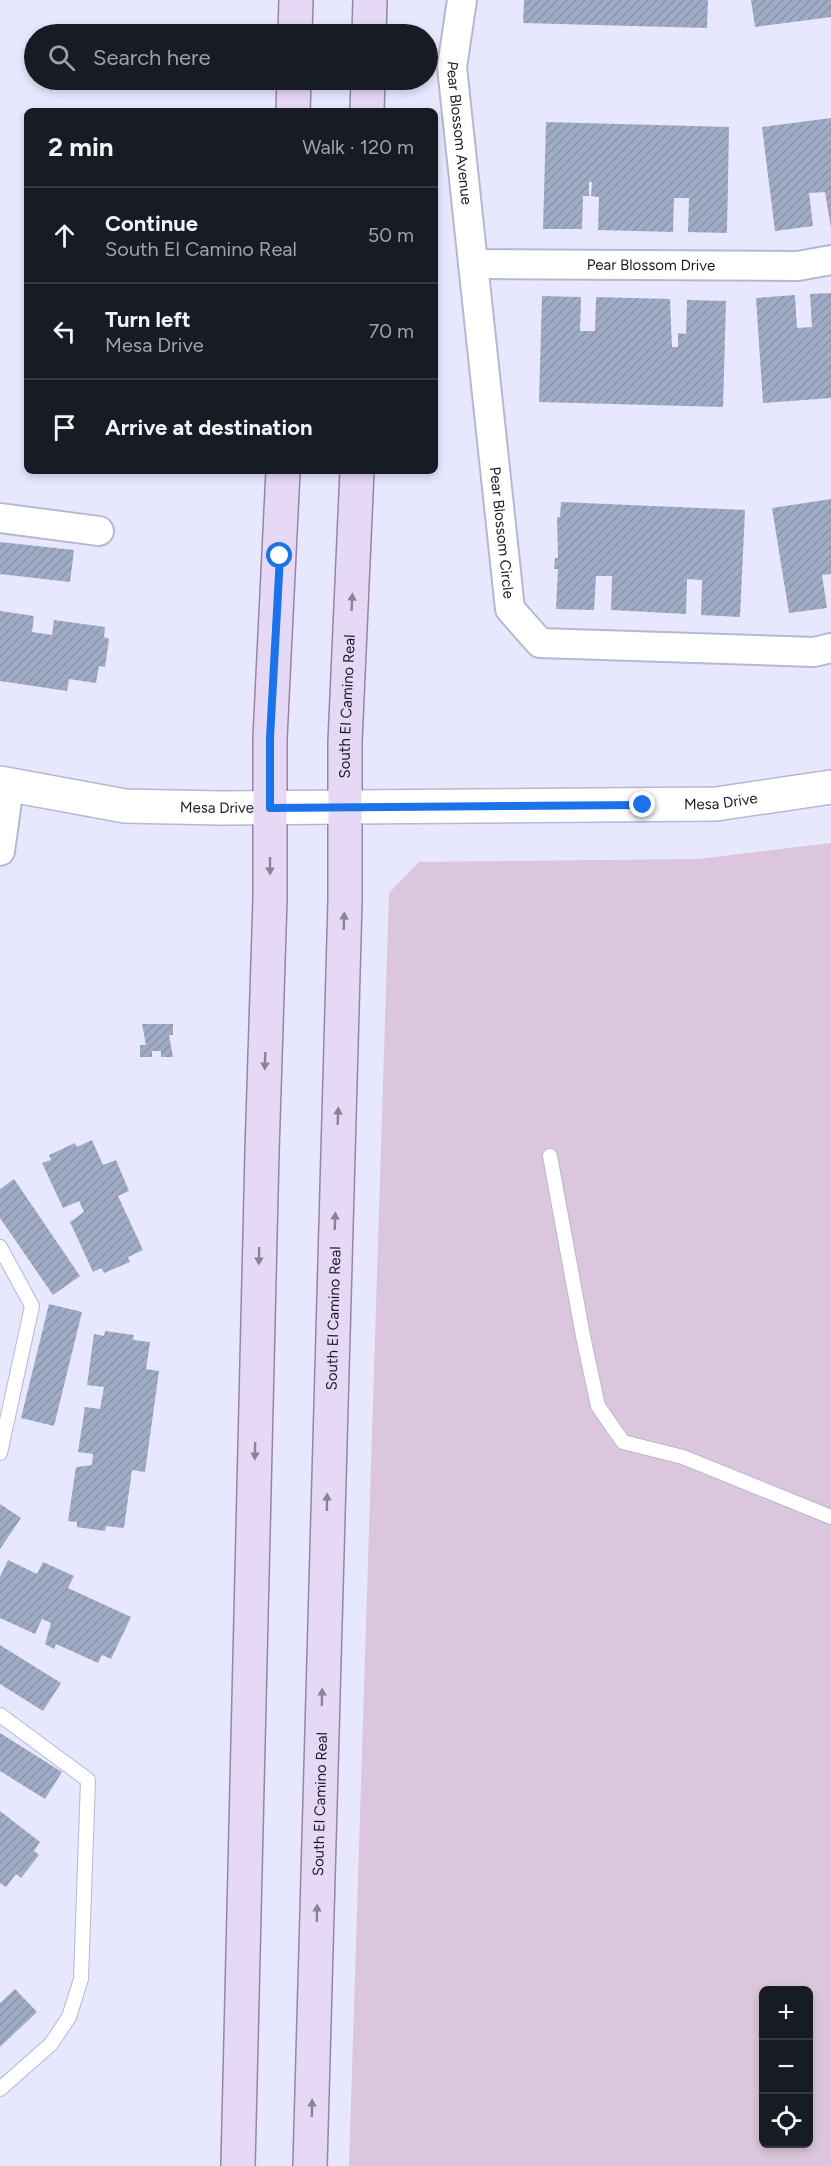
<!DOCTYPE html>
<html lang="en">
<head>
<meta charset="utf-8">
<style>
	:root { --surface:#171b24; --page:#20242c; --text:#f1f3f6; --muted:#9ea1a6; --line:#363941 }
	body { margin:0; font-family:Figtree,sans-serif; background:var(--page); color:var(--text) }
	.controls { position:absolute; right:18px; bottom:18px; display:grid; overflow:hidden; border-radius:9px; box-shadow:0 3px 9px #0003 }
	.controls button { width:54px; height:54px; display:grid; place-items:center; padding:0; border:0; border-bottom:2px solid var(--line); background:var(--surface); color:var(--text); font:30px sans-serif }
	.stop { position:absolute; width:18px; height:18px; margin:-14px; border:4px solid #1a73e8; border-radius:50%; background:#fff }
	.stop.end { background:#1a73e8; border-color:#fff; box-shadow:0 2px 6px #0008 }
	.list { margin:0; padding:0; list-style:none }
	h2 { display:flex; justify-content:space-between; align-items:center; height:78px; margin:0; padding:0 24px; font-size:26px }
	h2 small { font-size:20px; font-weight:400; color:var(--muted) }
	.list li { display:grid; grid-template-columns:39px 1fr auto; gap:18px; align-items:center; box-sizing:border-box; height:96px; padding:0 24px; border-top:2px solid var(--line) }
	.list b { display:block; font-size:22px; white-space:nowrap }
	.list p { margin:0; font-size:20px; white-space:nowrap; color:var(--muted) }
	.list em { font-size:20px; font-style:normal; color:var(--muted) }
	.icon { flex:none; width:33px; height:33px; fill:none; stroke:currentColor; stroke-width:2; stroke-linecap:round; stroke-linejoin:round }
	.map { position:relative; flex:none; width:831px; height:2166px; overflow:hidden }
	.search { position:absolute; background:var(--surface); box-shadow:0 3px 9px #0003; left:24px; top:24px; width:414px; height:66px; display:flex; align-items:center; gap:15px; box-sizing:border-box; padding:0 21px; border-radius:33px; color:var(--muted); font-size:22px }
	.panel { position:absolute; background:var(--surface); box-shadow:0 3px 9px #0003; left:24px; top:108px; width:414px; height:366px; border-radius:9px }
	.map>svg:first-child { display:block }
	.green { fill:#dcc6dd; fill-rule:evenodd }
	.building { fill:url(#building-hatch) }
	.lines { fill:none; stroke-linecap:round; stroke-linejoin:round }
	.lane-casing { stroke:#b7b7d2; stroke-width:16 }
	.street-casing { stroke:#b7b7d2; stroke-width:32 }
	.secondary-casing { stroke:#b7b7d2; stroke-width:36 }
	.primary-casing { stroke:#9486a8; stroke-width:36 }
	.lane { stroke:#fff; stroke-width:14 }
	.street { stroke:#fff; stroke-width:28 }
	.secondary { stroke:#fff; stroke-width:33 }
	.primary { stroke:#e6d9f5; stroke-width:33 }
	.oneway { fill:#8a8397 }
	.route { stroke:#1a73e8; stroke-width:8 }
	.labels { text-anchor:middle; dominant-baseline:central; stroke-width:4.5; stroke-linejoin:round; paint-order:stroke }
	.street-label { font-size:15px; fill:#1a1a24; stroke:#f6f6fc }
</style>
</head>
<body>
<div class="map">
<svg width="831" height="2166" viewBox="0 0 831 2166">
	<defs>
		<pattern id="building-hatch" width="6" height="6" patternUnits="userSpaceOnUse" patternTransform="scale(1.5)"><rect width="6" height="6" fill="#a0acc6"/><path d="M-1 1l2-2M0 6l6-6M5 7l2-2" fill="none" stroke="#8993aa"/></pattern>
	</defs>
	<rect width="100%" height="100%" fill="#e7e7fe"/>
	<path class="green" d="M831,843V2166H349L389,893L419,862L698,859ZM764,1990H808V2144H764Z"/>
	<path class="building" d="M524,0H708L707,28L523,23Z
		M751,0H831V17L755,27Z
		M831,118V228L825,192L809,193L813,226L775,231L762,127Z
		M546,122L729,127L727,233L688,232L689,198H674L673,232L598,230L599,197L591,196L592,182H589V196H583L582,229H543Z
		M831,293V398L763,403L756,298L795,295L797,328L812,327L810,294Z
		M542,296L581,297L580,331H595L596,297L670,299L672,347H678V333L686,334L687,300L726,301L723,407L539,402Z
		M831,499V574L822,575L827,608L789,613L772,508Z
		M561,502L745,510L740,617L701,615L702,580L687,579L686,614L611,610L612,576H596L594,610L556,609L558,569H554L555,558H558L557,517H560Z
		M0,542L74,550L70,582L0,574Z
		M0,611L34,616L32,632L52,635L54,620L105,627L104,637L109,639L105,667L99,666L96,683L69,679L67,691L0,681Z
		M142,1024H173V1035H169L173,1057H161V1051H152V1057H140V1045H146Z
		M92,1140L103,1165L116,1160L129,1191L118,1196L143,1250L128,1257L130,1262L104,1273L101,1268L93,1272L70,1222L84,1212L79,1201L63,1208L42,1163L51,1160L49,1155L75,1143L77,1147Z
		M14,1179L80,1276L53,1295L0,1218V1189Z
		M49,1304L82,1312L54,1426L21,1418Z
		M105,1331L134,1335L133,1340L150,1342L146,1369L159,1371L145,1472L132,1470L124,1528L106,1526L105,1531L77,1527V1522L68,1521L76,1467L92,1465L93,1454L78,1452L85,1407L100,1409L104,1387L87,1385L94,1334L104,1336Z
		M0,1504L21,1518L0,1549Z
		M8,1560L37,1574L43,1562L74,1576L68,1588L131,1617L111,1659L102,1655L98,1663L56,1644L54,1649L45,1644L51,1623L42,1619L35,1634L0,1618V1577Z
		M0,1645L61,1683L43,1711L0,1684Z
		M0,1733L62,1772L45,1799L0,1771Z
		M0,1811L40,1842L34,1851L39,1855L21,1878L16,1874L6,1887L0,1883Z
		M15,1989L37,2012L0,2047V2003Z"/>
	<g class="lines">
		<g class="lane-casing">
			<path id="lane" d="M550,1156L583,1336L598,1406L623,1442L683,1457L831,1517
				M0,1247L32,1306L0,1453
				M0,1715L88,1780L81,1979L69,2017L51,2044L0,2089"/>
		</g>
		<g class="street-casing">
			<g id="street">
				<path id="s1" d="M462,0L452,67L510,609L540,643L814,652L831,648"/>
				<path id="s2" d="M473,264L798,266L831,260"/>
				<path d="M0,518L99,531"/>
				<path d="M0,851L9,786"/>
			</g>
		</g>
		<g class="secondary-casing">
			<g id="secondary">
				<path id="s3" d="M0,783L125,806L220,808L716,804L831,787"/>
			</g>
		</g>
		<g class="primary-casing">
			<g id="primary">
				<path d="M295,34L296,0"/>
				<path d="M369,34L370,0"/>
				<path d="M293,111L294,80"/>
				<path d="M367,111L368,80"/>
				<path d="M238,2166L262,1152L270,899V738L283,471"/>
				<path id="s4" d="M310,2166L345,901V742L357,471"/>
			</g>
		</g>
		<use href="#lane" class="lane"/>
		<use href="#street" class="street"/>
		<use href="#secondary" class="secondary"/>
		<use href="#primary" class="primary"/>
	</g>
	<defs><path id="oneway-solid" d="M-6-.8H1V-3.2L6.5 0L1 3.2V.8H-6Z" transform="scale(1.5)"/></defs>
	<g class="oneway">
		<use href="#oneway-solid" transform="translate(352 602) rotate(-87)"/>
		<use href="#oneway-solid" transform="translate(270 866) rotate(90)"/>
		<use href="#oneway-solid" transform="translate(344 921) rotate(-88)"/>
		<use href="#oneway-solid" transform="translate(265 1061) rotate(92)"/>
		<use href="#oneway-solid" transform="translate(338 1116) rotate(-88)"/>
		<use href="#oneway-solid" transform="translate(335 1221) rotate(-88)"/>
		<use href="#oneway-solid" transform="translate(259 1256) rotate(91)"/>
		<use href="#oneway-solid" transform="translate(255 1451) rotate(91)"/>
		<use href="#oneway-solid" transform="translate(327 1502) rotate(-89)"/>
		<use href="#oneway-solid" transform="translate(322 1697) rotate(-89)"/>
		<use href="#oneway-solid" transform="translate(317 1913) rotate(-89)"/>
		<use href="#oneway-solid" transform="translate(312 2108) rotate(-89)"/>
	</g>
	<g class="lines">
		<path class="route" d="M280,556L270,738V808L643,805"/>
	</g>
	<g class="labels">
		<g class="street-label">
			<text stroke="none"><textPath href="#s1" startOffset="134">Pear Blossom Avenue</textPath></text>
			<text stroke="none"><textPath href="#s2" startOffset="178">Pear Blossom Drive</textPath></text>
			<text stroke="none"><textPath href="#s1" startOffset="536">Pear Blossom Circle</textPath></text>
			<text stroke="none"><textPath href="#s4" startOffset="1460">South El Camino Real</textPath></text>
			<text stroke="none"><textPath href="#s3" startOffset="723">Mesa Drive</textPath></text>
			<text stroke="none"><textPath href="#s3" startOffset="219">Mesa Drive</textPath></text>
			<text stroke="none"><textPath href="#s4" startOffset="848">South El Camino Real</textPath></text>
			<text stroke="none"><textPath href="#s4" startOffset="362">South El Camino Real</textPath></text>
		</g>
	</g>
</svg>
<div class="controls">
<button>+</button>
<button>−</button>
<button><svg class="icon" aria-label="locate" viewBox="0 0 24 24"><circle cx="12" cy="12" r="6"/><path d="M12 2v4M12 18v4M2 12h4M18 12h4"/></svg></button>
</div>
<div class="stop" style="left:280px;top:556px"></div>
<div class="stop end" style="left:643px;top:805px"></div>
<div class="search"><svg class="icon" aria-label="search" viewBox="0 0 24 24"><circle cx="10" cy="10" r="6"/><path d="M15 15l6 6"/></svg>Search here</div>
<section class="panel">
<h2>2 min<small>Walk · 120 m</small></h2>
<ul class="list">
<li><svg class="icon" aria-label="ahead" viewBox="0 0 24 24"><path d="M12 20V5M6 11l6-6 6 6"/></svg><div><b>Continue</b><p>South El Camino Real</p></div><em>50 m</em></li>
<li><svg class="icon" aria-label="left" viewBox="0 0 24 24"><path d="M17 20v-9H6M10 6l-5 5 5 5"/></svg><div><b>Turn left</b><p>Mesa Drive</p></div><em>70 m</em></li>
<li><svg class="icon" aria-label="arrive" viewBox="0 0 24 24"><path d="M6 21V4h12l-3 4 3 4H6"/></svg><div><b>Arrive at destination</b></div></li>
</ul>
</section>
</div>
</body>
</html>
